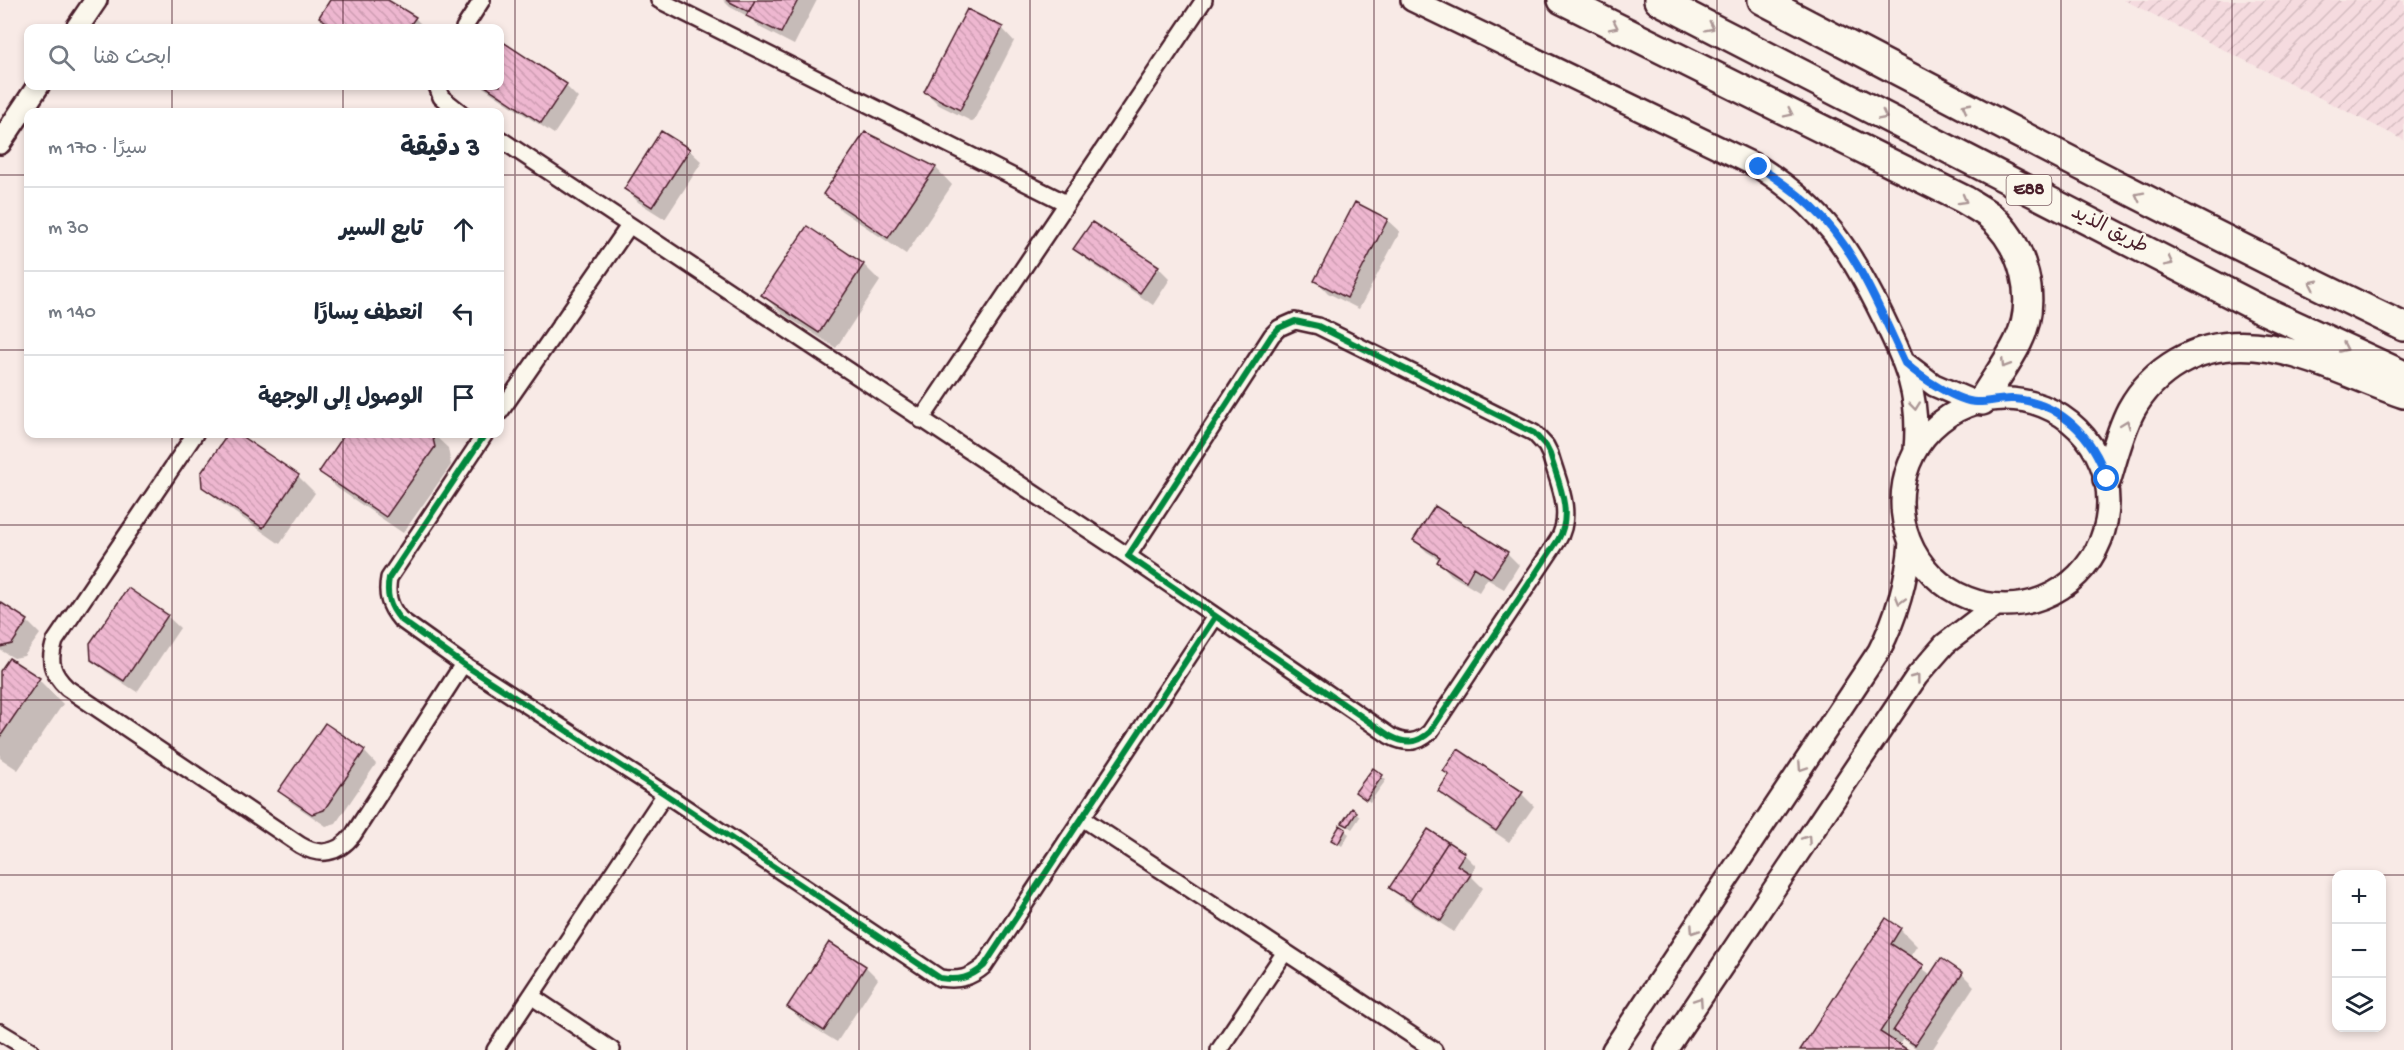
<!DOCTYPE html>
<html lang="ar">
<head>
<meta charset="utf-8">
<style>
	:root { --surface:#fff; --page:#f6f6f7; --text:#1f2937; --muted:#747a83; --line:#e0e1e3 }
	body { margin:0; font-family:"Gochi Hand","Playpen Sans Arabic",sans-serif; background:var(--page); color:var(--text); direction:rtl }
	.controls { position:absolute; right:18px; bottom:18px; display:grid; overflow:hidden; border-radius:12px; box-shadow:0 3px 9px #0003 }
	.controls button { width:54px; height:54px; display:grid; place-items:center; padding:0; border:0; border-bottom:2px solid var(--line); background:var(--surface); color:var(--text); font:30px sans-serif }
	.stop { position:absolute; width:18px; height:18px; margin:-14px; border:4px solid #1a73e8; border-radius:50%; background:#fff }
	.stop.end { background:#1a73e8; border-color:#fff; box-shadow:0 2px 6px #0008 }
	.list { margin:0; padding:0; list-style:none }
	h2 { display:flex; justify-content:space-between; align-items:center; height:78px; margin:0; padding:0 24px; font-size:26px }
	h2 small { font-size:20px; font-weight:400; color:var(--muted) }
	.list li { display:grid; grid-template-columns:39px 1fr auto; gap:18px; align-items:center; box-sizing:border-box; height:84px; padding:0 24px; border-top:2px solid var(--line) }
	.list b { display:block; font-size:22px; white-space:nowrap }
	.list em { font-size:20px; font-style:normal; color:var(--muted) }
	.icon { flex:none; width:33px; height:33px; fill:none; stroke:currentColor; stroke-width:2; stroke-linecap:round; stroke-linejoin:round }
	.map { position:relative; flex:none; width:2404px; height:1050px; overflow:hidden; direction:ltr }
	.search { position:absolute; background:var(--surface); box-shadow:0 3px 9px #0003; left:24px; top:24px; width:480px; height:66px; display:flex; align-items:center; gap:15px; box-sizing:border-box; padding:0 21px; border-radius:12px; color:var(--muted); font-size:22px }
	.panel { position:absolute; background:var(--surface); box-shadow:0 3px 9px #0003; left:24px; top:108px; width:480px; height:330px; border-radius:12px; direction:rtl }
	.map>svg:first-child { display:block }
	.industrial { fill:url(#industrial-furrows) }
	.shadow { fill:#0003 }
	.building { fill:url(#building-back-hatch); stroke:#4a1f2b; stroke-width:1.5 }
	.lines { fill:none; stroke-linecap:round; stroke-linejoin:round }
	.street-casing { stroke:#4a1f2b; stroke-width:20 }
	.secondary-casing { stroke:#4a1f2b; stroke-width:26 }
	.highway-casing { stroke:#4a1f2b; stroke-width:32 }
	.street { stroke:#fbf7ec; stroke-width:15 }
	.secondary { stroke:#fbf7ec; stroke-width:21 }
	.highway { stroke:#fbf7ec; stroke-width:27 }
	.cycleway-casing { stroke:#fbf7ec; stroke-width:10 }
	.cycleway { stroke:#00873e; stroke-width:6 }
	.oneway { stroke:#ab9695 }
	.route { stroke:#1a73e8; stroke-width:8 }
	.grid { fill:none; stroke:#4a1f2b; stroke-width:1.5; stroke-opacity:0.55 }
	.labels { text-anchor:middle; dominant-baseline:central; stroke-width:5; stroke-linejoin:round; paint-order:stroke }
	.shield { fill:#fbf7ec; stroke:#7f6065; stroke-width:1.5 }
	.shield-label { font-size:18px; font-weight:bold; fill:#4a1f2b }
	.street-label { font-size:20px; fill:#4a1f2b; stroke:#fbf7ec }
</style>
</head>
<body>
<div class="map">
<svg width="2404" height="1050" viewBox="0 0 2404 1050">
	<defs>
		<pattern id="industrial-furrows" width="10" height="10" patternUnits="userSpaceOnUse" patternTransform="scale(1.5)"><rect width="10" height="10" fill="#f5dbdf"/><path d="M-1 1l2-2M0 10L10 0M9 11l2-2" fill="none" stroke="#d4bcc0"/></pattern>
		<pattern id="building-back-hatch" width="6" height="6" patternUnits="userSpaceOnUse" patternTransform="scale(1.5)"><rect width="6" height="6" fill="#eeb7d0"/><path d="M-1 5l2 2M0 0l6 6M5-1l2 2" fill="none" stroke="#ce9db3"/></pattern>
	</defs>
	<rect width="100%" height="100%" fill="#f8eae6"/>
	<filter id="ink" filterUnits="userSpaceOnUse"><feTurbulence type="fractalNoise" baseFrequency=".0167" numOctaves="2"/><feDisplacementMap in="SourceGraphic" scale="12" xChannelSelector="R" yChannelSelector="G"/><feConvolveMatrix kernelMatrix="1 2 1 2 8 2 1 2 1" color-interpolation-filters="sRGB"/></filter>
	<g filter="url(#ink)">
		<path class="industrial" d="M2124,0H2404V140Z"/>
		<path class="shadow" d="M331,0H385L415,18L425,28H332L320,17Z
			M723,0H817L794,45L761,28L749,17L730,7Z
			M1002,28L1014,41L973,122L939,105L926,92Z
			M500,41L566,86L578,98L554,134L481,86H500Z
			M866,134L936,168L952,185L906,254L842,211L825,194Z
			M689,150L702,162L665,219L638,202L626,189Z
			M1387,220L1400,232L1359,309L1328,293L1316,280Z
			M807,228L864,265L880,281L836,348L780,312L763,295Z
			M1075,249L1158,267L1170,279L1153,305L1088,261Z
			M230,434H235L298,476L315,493L280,544L221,503L204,486L203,474Z
			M347,434H433L448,448L451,465L403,533L337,488L321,472Z
			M1415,540L1507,553L1519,565L1504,589L1487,579L1479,592L1451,575L1439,562L1440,560L1427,552Z
			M0,604L27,621L40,634L24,656L14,658L0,650Z
			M167,616L180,628L137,692L106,672L93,659Z
			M0,674L39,680L63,704L18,770L0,758Z
			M364,751L376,764L336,823L326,826L292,803L280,790Z
			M1373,770L1386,780L1370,802L1361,796Z
			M1440,791L1522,794L1534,806L1509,842L1452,803Z
			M1352,811L1360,817L1352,829L1344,823Z
			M1340,827L1349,834L1342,846L1333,840Z
			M1464,854L1476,866L1470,875L1483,888L1454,932L1404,900L1391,887Z
			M1886,920L1900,929L1917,946L1909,958L1931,975L1962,974L1974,986L1932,1050H1918L1903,1039L1898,1046L1905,1050H1802Z
			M830,944L866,967L878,979L837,1042L801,1020L789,1007Z"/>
		<path class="building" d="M330,0H388L416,17L408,28H335L319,17Z
			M726,0H755L749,12Z
			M755,0H798L781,33L746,16Z
			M967,9L1003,27L960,110L924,92Z
			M500,40L567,84L541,123L485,86H500Z
			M661,131L690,149L652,207L624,189Z
			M865,132L936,167L888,238L823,194Z
			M1355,202L1388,219L1347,298L1314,281Z
			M1092,222L1159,266L1140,293L1073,249Z
			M807,226L864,264L819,333L761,295Z
			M228,434H238L299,475L263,528L202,487L201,473Z
			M345,434H432L435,447L386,517L319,472Z
			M1435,506L1508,552L1491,578L1474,567L1466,581L1437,562L1440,557L1413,540Z
			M128,588L168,615L124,681L91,660L90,643Z
			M0,602L28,620L12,644L0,647Z
			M9,658L40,678L0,737V671Z
			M325,723L365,750L324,810L312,814L278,791Z
			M1458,749L1523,792L1496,831L1438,791L1449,775L1443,771Z
			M1373,768L1383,775L1366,800L1355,792Z
			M1352,808L1357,812L1348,826L1342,823Z
			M1340,825L1346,829L1338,844L1331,840Z
			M1428,829L1448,842L1410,901L1389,888Z
			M1448,842L1465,853L1457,865L1471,874L1441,921L1410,901Z
			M1886,918L1901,928L1891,944L1924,965L1880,1032L1908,1050H1800Z
			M829,942L866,966L824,1031L787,1007Z
			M1941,958L1963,973L1915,1045L1893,1031Z"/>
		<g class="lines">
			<g class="street-casing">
				<path id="street" d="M659,0L1066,203
					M464,28L482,0
					M437,86L441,97L460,112
					M500,139L1128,556
					M1295,321L1318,326L1534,433L1546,446L1550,454C1558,482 1574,513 1558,540L1430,732C1417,744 1405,744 1390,736L1128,556L1272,335L1279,328Z
					M500,412L629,226
					M921,420L1204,0
					M195,434L55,641C48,661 52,674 67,688L300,845C320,857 338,854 353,835L463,664
					M485,434L389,578C386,595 389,606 400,619L463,664L665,794L940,978C959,981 970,978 984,966L1215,617
					M1082,818L1434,1050
					M531,996L612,1050
					M0,1032L30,1050
					M495,1050L665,794
					M1219,1050L1285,952"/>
			</g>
			<g class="secondary-casing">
				<path id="secondary" d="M1412,0L1759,167C1824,209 1849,248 1882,315C1906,365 1920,394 1915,450
					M77,28L96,0
					M0,143L38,86
					M1905,363L1934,385L1976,403
					M1902 502a103 103 0 1 1 206 0a103 103 0 1 1-206 0Z
					M1613,1050L1879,651C1897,616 1907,582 1910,542
					M1666,1050L1917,676L1945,644L1996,605"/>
			</g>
			<g class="highway-casing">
				<path id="highway" d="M1562,0L1965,200C1973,205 1982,210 1989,215C2024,245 2039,300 2018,342C2008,363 1993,381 1982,401
					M1658,0L2258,308L2404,375
					M1762,0C1975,111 2187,223 2404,327
					M2107,479C2114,456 2120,431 2131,410C2142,390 2159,373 2178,362C2252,319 2333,370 2404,394"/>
			</g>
			<use href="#street" class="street"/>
			<use href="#secondary" class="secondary"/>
			<use href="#highway" class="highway"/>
			<g class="cycleway-casing">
				<path id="cycleway" d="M1295,321L1318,326L1534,433L1546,446L1550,454C1558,482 1574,513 1558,540L1430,732C1417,744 1405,744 1390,736L1128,556L1272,335L1279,328Z
					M485,434L389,578C386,595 389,606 400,619L463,664L665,794L940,978C959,981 970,978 984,966L1215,617"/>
			</g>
			<use href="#cycleway" class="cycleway"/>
		</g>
		<defs><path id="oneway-chevron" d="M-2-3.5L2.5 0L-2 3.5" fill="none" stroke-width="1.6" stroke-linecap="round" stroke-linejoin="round" transform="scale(1.5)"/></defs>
		<g class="oneway">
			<use href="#oneway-chevron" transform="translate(1614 26) rotate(26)"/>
			<use href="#oneway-chevron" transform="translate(1710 27) rotate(27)"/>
			<use href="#oneway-chevron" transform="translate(1966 107) rotate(-152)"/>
			<use href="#oneway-chevron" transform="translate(1789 113) rotate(26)"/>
			<use href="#oneway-chevron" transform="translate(1883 116) rotate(27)"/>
			<use href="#oneway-chevron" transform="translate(2139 196) rotate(-153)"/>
			<use href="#oneway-chevron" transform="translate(1963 200) rotate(29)"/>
			<use href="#oneway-chevron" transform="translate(2169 262) rotate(27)"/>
			<use href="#oneway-chevron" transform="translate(2313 284) rotate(-154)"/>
			<use href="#oneway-chevron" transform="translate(2344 348) rotate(25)"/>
			<use href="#oneway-chevron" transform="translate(2005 364) rotate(122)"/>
			<use href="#oneway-chevron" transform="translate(1915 406) rotate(84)"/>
			<use href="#oneway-chevron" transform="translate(2126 424) rotate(-69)"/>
			<use href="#oneway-chevron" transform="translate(1900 600) rotate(106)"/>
			<use href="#oneway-chevron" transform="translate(1916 678) rotate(-53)"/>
			<use href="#oneway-chevron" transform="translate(1802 767) rotate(124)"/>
			<use href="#oneway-chevron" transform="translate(1807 839) rotate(-56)"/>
			<use href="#oneway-chevron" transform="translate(1694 930) rotate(124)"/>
			<use href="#oneway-chevron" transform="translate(1699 1001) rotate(-56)"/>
		</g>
	</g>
	<g class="lines" filter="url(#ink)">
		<path class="route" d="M1759,167C1777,179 1795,191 1811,206C1856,248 1879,308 1905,363C1919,376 1958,403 1978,402C1990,402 2002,398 2014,399C2061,403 2093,436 2107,479"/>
	</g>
	<path class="grid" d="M172,0V28M343,0V28M515,0V1050M687,0V1050M859,0V1050M1030,0V1050M1202,0V1050M1374,0V1050M1545,0V1050M1717,0V1050M1889,0V1050M2061,0V1050M2232,0V1050M172,86V112M343,86V112M0,175H28M500,175H2404M0,350H28M500,350H2404M172,434V1050M343,434V1050M0,525H2404M0,700H2404M0,875H2336M2382,875H2404"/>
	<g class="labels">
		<rect class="shield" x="2006.5" y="175" width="45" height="30" rx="4.5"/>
		<g class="shield-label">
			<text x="2029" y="190">E88</text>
		</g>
		<g class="street-label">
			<text transform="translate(2109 231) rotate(27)">طريق الذيد</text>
		</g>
	</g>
</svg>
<div class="controls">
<button>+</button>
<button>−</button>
<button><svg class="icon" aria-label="layers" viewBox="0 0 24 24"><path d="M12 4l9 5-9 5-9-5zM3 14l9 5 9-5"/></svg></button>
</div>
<div class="stop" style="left:2107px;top:479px"></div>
<div class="stop end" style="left:1759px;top:167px"></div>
<div class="search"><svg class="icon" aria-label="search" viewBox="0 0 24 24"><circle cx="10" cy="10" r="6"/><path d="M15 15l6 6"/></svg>ابحث هنا</div>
<section class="panel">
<h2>3 دقيقة<small>سيرًا · 170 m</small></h2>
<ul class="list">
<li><svg class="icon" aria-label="ahead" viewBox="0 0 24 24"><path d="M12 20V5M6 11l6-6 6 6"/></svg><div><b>تابع السير</b></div><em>30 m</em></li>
<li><svg class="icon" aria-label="left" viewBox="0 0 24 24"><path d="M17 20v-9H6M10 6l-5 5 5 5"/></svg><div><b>انعطف يسارًا</b></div><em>140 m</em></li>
<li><svg class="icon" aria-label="arrive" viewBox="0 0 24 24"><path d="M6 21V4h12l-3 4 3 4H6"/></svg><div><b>الوصول إلى الوجهة</b></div></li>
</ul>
</section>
</div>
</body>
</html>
